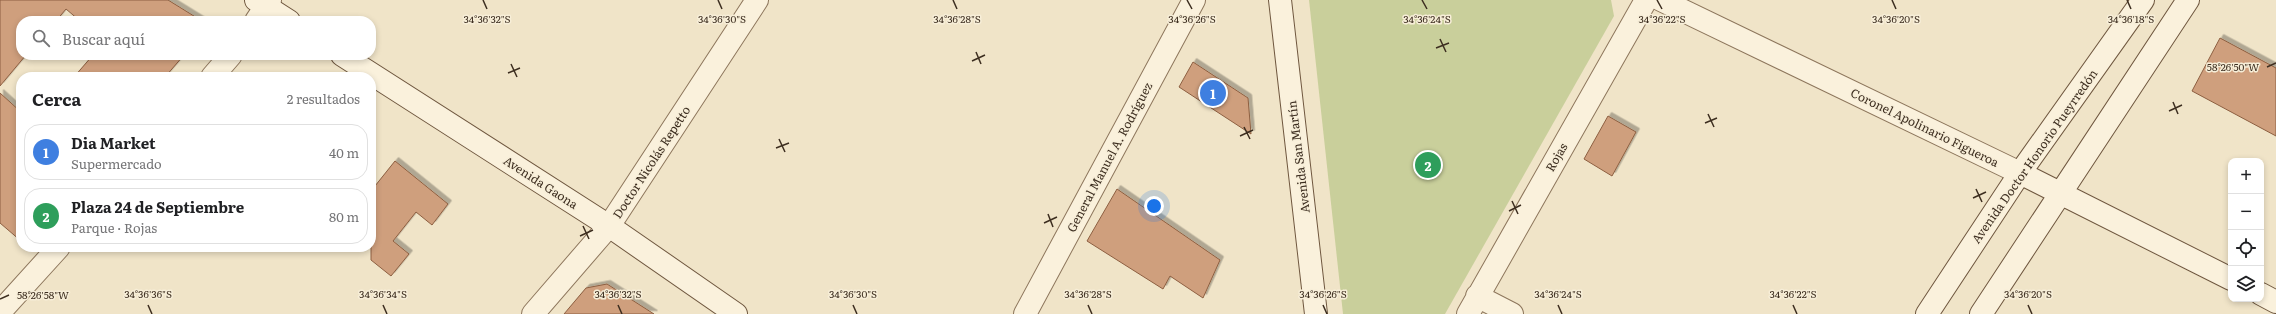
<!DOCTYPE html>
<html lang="es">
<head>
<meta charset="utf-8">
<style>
	:root { --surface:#fff; --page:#f2f2f2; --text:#202124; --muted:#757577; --line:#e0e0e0; --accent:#2563eb }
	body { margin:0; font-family:Literata,serif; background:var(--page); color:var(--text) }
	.controls { position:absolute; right:12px; bottom:12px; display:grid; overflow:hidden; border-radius:8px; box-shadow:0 2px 6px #0003 }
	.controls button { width:36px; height:36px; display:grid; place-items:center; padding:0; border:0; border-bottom:1px solid var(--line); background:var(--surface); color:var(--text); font:20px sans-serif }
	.you { position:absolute; left:1154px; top:206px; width:14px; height:14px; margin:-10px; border:3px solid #fff; border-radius:50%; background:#1a73e8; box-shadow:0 0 0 6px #1a73e833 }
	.badge { display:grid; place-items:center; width:26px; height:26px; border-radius:50%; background:var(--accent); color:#fff; font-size:13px; font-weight:700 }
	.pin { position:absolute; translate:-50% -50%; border:2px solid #fff; box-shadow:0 1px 4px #0006 }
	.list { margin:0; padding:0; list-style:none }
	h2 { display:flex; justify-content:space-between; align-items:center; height:52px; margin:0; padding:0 16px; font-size:17px }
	h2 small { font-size:13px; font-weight:400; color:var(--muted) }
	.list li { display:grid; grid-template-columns:26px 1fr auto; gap:12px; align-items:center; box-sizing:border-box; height:56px; margin:0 8px 8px; padding:0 8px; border:1px solid var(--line); border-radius:16px }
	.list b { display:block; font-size:15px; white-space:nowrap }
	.list p { margin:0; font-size:13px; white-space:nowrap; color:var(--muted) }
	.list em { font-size:13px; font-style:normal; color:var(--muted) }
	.icon { flex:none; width:22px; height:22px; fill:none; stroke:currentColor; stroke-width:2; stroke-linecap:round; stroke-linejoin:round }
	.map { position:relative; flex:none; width:2276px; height:314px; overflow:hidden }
	.search { position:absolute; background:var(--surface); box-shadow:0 2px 6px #0003; left:16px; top:16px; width:360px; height:44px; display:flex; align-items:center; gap:10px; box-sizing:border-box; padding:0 14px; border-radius:16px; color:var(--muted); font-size:15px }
	.panel { position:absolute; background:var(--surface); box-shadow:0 2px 6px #0003; left:16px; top:72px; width:360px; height:180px; border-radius:16px }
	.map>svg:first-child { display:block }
	.green { fill:#c9cf9b }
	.building { fill:#cf9f7d; stroke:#8d5f41; filter:url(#shadow) }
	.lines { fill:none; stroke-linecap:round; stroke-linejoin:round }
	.street-casing { stroke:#8d765c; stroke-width:24 }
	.secondary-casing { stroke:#6f573f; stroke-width:24 }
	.street { stroke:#faf1dc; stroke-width:22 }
	.secondary { stroke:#faf1dc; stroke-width:22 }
	.ticks { fill:none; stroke:#3d2e20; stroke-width:1.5 }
	.labels { text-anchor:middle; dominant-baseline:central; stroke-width:3; stroke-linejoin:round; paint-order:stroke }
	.street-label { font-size:12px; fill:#3d2e20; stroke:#f7eed8 }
	.ticks-label { font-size:10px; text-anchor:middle; fill:#3d2e20; stroke:#f7eed8; stroke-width:3; stroke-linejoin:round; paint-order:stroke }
</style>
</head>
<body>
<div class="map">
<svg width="2276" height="314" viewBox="0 0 2276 314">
	<defs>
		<filter id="shadow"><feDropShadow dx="3.5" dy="-3.5" stdDeviation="0" flood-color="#0004"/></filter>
	</defs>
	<rect width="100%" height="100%" fill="#f0e4c8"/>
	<path class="green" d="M1309,0H1611L1614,16L1445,314H1343Z"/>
	<path class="building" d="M0,0H168L202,21H80L66,9L56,21H21V55H26L0,86Z
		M2220,38L2276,68V136L2192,91Z
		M93,55H184L165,77H74Z
		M1193,62L1248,98L1251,134L1179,87Z
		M0,93L21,112V241L0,223Z
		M1608,116L1636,132L1612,176L1584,159Z
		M395,161L448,204L432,225L416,212L393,241L409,254L391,276L371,260V191Z
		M1117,189L1220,260L1203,298L1170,276L1163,289L1087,241Z
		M607,284L654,314H564L586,288Z"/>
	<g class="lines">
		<g class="street-casing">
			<path id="street" d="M1661,0L2020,173
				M256,21L270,0
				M212,77L231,55
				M1477,296L1512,314
				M0,312L59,247
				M533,314L609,226L757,0
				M1025,314L1194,0
				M1468,314L1646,0"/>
		</g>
		<g class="secondary-casing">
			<path id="secondary" d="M256,0L289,21
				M1280,0L1316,314
				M342,55L609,226L736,314
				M2020,173L2231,279
				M2261,294L2276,302
				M1927,314L2020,173L2143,0
				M1981,314L2188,0"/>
		</g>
		<use href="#street" class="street"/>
		<use href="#secondary" class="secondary"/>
	</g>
	<path class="ticks" d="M483,0L487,9M718,0L722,9M953,0L957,9M1187,0L1192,9M1422,0L1427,9M1657,0L1662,9M1892,0L1896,9M2127,0L2131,9M1440,39L1446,52M1436,48L1449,43M976,52L981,64M972,61L985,55M511,64L517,77M2267,67L2276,63M508,73L520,68M2173,102L2178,114M2169,111L2182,105M1708,114L1714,127M1705,123L1717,118M1244,127L1250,139M1240,136L1253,130M779,139L785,152M776,148L789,143M1976,189L1982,202M1973,198L1986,192M1512,201L1518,214M1509,211L1521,205M1048,214L1053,227M1044,223L1057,217M583,226L589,239M580,236L593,230M0,299L9,295M148,305L152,314M383,305L387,314M618,305L622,314M853,305L857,314M1088,305L1092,314M1323,305L1327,314M1558,305L1562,314M1793,305L1797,314M2028,305L2032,314"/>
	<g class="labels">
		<g class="street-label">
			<text transform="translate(1925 127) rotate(26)">Coronel Apolinario Figueroa</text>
			<text transform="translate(2034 156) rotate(-55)">Avenida Doctor Honorio Pueyrredón</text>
			<text transform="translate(1109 157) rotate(-62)">General Manuel A. Rodríguez</text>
			<text transform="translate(1298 157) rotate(-97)">Avenida San Martín</text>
			<text transform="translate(1556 157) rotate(-60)">Rojas</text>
			<text transform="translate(651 162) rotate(-57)">Doctor Nicolás Repetto</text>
			<text transform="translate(541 182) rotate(33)">Avenida Gaona</text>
		</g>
	</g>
	<g class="ticks-label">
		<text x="722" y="23">34°36'30"S</text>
		<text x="957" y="23">34°36'28"S</text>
		<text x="1662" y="23">34°36'22"S</text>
		<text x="2131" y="23">34°36'18"S</text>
		<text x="487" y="23">34°36'32"S</text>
		<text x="1192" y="23">34°36'26"S</text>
		<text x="1427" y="23">34°36'24"S</text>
		<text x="1896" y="23">34°36'20"S</text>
		<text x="2233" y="71">58°26'50"W</text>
		<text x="148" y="298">34°36'36"S</text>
		<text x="383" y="298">34°36'34"S</text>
		<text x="618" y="298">34°36'32"S</text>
		<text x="853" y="298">34°36'30"S</text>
		<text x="1088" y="298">34°36'28"S</text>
		<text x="1323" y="298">34°36'26"S</text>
		<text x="1558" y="298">34°36'24"S</text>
		<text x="1793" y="298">34°36'22"S</text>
		<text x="2028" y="298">34°36'20"S</text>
		<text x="43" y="299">58°26'58"W</text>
	</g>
</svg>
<div class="controls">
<button>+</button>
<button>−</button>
<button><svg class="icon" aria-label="locate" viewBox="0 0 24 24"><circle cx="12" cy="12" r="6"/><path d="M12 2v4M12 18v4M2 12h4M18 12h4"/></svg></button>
<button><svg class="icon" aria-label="layers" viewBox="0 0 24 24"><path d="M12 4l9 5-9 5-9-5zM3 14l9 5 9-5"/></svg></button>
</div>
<div class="you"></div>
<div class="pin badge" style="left:1213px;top:93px;background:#3f7fe0">1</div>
<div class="pin badge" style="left:1428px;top:165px;background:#2e9e5b">2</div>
<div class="search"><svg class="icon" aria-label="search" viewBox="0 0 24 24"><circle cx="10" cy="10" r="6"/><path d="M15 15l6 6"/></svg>Buscar aquí</div>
<section class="panel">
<h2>Cerca<small>2 resultados</small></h2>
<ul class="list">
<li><span class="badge" style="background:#3f7fe0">1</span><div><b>Dia Market</b><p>Supermercado</p></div><em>40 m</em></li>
<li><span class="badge" style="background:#2e9e5b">2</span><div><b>Plaza 24 de Septiembre</b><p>Parque · Rojas</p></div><em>80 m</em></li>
</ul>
</section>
</div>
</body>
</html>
